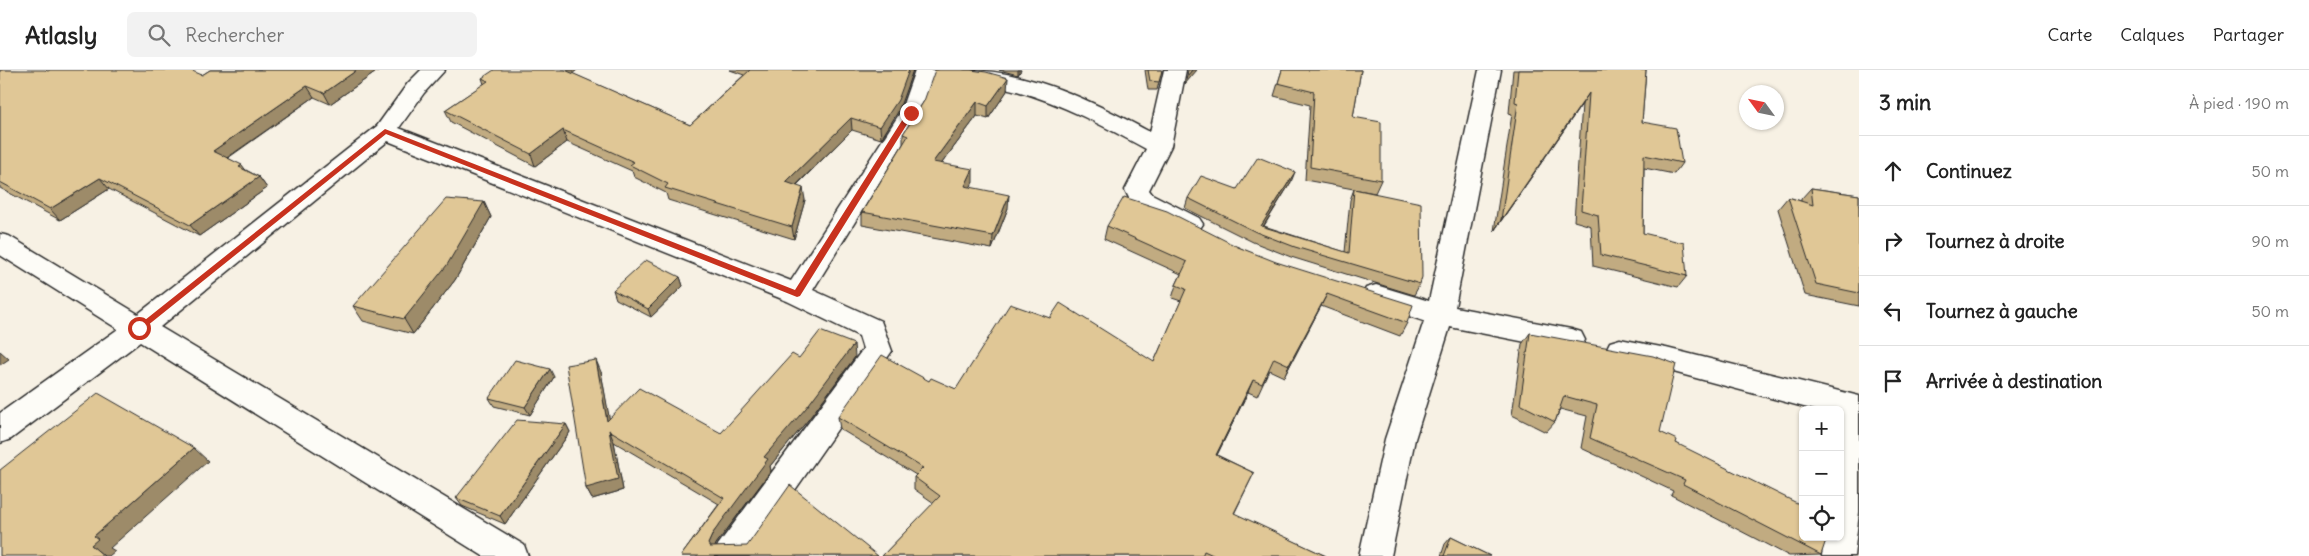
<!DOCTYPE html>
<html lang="fr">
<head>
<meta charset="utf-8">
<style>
	:root { --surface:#fff; --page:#f2f2f2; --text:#222; --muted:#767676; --line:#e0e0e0 }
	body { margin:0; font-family:Delius,sans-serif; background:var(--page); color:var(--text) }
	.controls { position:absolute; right:15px; bottom:15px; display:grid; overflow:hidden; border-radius:8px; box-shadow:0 1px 4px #0004 }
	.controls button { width:45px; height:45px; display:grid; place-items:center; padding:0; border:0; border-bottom:1px solid var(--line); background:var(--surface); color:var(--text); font:25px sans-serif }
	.compass { position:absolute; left:1739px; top:15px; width:45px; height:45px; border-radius:50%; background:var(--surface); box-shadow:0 1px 4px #0004; rotate:303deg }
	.stop { position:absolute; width:15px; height:15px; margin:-11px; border:4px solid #c8321e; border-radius:50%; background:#fff }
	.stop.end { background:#c8321e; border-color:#fff; box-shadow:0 1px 5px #0008 }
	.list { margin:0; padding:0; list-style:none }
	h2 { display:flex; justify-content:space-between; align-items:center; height:65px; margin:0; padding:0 20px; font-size:21px }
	h2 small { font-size:16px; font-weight:400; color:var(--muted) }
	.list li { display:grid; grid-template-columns:32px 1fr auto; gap:15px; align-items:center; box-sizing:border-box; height:70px; padding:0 20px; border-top:1px solid var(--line) }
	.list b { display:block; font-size:19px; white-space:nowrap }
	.list em { font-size:16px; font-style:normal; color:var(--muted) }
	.icon { flex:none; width:28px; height:28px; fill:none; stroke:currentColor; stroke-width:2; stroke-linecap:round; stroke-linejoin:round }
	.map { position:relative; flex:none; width:1859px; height:486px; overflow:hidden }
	header { display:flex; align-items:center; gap:30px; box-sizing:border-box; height:70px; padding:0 25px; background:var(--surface); border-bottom:1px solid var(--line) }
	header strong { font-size:24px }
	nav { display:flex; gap:28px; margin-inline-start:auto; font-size:18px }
	.search { width:350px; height:45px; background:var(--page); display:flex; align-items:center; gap:12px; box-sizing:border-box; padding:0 18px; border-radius:8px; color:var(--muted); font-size:19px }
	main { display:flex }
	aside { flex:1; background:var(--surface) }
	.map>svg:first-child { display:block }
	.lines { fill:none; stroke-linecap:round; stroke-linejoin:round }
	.minor-casing { stroke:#2b2b2b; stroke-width:3 }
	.minor { fill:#fdfcf7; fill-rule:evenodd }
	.wall { fill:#c1ab81; stroke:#2b2b2b }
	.shaded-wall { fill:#9d8b69; stroke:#2b2b2b }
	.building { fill:#e0c796; stroke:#2b2b2b }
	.route { fill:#c8321e }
</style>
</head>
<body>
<header>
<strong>Atlasly</strong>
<div class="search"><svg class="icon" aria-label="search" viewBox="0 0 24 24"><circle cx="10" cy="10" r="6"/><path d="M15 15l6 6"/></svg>Rechercher</div>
<nav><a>Carte</a><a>Calques</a><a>Partager</a></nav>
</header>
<main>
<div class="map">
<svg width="1859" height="486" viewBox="0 0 1859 486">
	<rect width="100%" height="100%" fill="#f7f1e4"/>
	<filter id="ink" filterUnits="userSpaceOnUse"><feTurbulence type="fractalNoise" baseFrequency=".02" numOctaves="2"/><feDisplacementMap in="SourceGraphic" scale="10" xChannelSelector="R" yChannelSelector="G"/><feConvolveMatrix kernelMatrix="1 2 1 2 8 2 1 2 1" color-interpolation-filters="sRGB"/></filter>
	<g filter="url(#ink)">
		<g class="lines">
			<g class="minor-casing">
				<path id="minor" d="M421,0H445L424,23L399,58L791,211L900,43L915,0H937L922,43L813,220L881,251L892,281L749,486H714L718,475L863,279L859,266L787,231L388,71L160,257L524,475L528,486H483L140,272L11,369L0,373V343L118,259L0,185V164L9,166L138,244L377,56L408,13Z
					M965,0C1030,0 1094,32 1150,62L1164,0H1186L1171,76L1149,120L1152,124L1199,148L1203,154L1199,160L1190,163L1181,160L1133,136L1125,120L1146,79C1104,56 1062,34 1017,21C999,16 982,14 964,10L961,5Z
					M1479,0H1501L1455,237L1571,259L1581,262L1585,270L1581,278L1571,281L1450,257L1415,369L1391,486H1359L1385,369L1424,251L1366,232L1362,225L1366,218L1376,215L1429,231Z
					M1620,269L1666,278L1859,326V442L1854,486H1822L1824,467H1840V340H1815L1666,300L1610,288L1606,280L1610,272Z"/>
			</g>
			<use href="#minor" class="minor"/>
		</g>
		<path class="wall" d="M0,0L202,5L210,0H379L330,34L314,27L228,88L246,100L259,107L267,118L199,166L109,119L60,150L0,118Z
			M730,0H913L898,42L881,69L852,60L796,116L805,130L794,169L668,130L666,123L634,107L632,101L567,72L535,96L451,52L445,40L484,14L482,8L573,4L690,55L744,5Z
			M999,0H1021L1018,5Z
			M1145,0H1162L1157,20H1148Z
			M1282,0H1361L1353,47L1381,110L1375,123L1305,110L1310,35L1274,26Z
			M1513,0H1646L1642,52L1682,93L1674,104L1644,98L1643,163L1687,206L1678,217L1593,196L1591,156L1574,151L1582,34L1494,161L1512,44L1509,43Z
			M1007,21L988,49L977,46L942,93L973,112L970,117L1008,138L992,179L862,155V142L903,74V64L924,31Z
			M1291,112L1264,156L1345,182L1350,130L1354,119L1420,214L1414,225L1291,187L1253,172L1185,138L1188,128L1237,119Z
			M1811,118L1859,125V236L1805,225L1778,139L1788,127L1801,131V129Z
			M484,132L491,147L455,210L413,264L363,251L353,236Z
			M1107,156L1238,177L1407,253L1400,266L1321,236L1284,307L1269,300L1257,326L1248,322L1217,385L1254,403L1234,444L1326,486H882L934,433L914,419V407L916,405L840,359L838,347L929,311L956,319L1154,292L1181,231L1172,228L1176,215L1181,204L1104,169Z
			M680,207L683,216L651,247L616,229L613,220Z
			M1530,263L1660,362L1676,373L1821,485L1789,486L1671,425L1673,421L1581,378L1587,346L1560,339L1555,352L1546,362L1512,345L1522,274Z
			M855,287L808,350L770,396L771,401L716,474L715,477L878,486H681L719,434L614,372L623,420L592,429L586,418L601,302L609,349L721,363L799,288Z
			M554,307L530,345L494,336L489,328Z
			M566,354L570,362L505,454L462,436L456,428Z
			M1451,467L1490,486H1441L1445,474Z"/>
		<path class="shaded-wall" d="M357,0H379L330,34L324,23Z
			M561,0H577L565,10Z
			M909,0H913L898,42L881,69L880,57Z
			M1018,0H1021L1018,5Z
			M1192,0H1197L1185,14L1187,6Z
			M1008,8L1007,21L988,49V36Z
			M307,16L314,27L221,92L213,81Z
			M1589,23L1582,34L1494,161L1501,150Z
			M977,32V46L933,105V92Z
			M851,48L852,60L787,124L786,112Z
			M563,60L567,72L535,96L531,84Z
			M242,95L250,106L239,97Z
			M973,99V112L965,129V116Z
			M1295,102L1291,112L1259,163L1261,156Z
			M259,107L267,118L199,166L190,155Z
			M100,108L109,119L60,150L50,139Z
			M803,118L805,130L794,169L792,157Z
			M1009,125L1008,138L992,179L993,166Z
			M484,132L491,147L455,210L413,264L404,249Z
			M680,207L683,216L651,247L648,239Z
			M1327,224L1321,236L1284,307L1289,295Z
			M854,274L855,287L808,350L770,396L771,401L716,474L712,485L708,474L713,463L764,387Z
			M0,281L9,289L0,295Z
			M596,290L601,302L612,363L607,351Z
			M550,299L554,307L530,345L525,337Z
			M1253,310L1248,322L1211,397L1216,385Z
			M566,354L570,362L505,454L500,446Z
			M609,360L614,372L623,420L592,429L586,418Z
			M194,378L208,391L110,478L115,481L109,486H104L91,475L94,466Z"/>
		<path class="building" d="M0,0H45L48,1L50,0H190L202,5L210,0H357L324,23L307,16L213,81L242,95L239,97L259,107L190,155L100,108L50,139L0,112Z
			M494,0H565L690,55L750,0H909L898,30L880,57L851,48L786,112L803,118L792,157L665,118L668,114L630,95L634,92L563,60L531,84L445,40L488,11L482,8Z
			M935,0H971L986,2L1008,8L988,36L977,32L933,92L973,99L965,116L1009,125L993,166L862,142L908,66L903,64L924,31Z
			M1148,0H1162L1159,12L1150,11Z
			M1188,0H1192L1187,6Z
			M1282,0H1361L1353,47L1381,52V110L1310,97L1314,22L1278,13Z
			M1518,0H1646L1642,52L1676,58L1682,93L1644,85L1643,163L1684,173L1687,206L1601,185L1598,145L1581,140L1589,23L1501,150L1518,33L1515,32Z
			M1258,87L1295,102L1261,156L1349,183L1354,119L1421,133L1422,207L1420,214L1295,177L1256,162L1188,128L1201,106L1237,119Z
			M1811,118L1859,125V223L1816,214L1788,127L1813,135Z
			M1124,127L1167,141L1238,177L1276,192L1413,235L1407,253L1327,224L1289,295L1274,288L1262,314L1253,310L1216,385L1254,403L1234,443L1326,486H1215L1204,481L1202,486H882L940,426L914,407L923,398L838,347L882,285L929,311L931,308L956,319L1010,234L1050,248L1060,233L1154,292L1186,219L1176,215L1187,192L1107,156Z
			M446,129L484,132L447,195L404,249L353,236Z
			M646,190L680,207L648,239L613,220Z
			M820,261L854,274L806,338L764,387L768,389L713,463L708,474L710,477L747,476L790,415L878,486H681L724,428L609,360L618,409L586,418L566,295L596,290L607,351L639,318L721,363L792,284L799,288Z
			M1530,263L1653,286L1676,294L1660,362L1677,370L1676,373L1803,436V467H1827L1821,485L1683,414L1685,410L1590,368L1597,335L1564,326L1555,352L1520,334Z
			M515,290L550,299L525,337L489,328Z
			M98,323L194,378L94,466L98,469L91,475L104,486H0V400Z
			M517,350L566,354L500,446L456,428Z
			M1451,467L1490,486H1444Z"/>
	</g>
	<path class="route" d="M908,41L914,43L800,226L797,227L386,64L142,260L139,261L135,258L385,59L795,220Z"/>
</svg>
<div class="controls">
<button>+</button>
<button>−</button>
<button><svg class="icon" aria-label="locate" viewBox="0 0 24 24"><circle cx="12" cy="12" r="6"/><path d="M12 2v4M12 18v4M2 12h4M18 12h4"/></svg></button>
</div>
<svg class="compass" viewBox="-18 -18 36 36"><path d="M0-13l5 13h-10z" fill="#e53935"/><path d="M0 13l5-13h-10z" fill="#767676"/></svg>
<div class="stop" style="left:139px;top:258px"></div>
<div class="stop end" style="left:911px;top:43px"></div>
</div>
<aside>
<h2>3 min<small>À pied · 190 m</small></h2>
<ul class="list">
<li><svg class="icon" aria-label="ahead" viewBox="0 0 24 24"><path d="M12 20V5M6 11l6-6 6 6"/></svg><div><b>Continuez</b></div><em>50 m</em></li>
<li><svg class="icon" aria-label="right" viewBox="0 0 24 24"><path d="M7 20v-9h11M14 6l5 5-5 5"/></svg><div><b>Tournez à droite</b></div><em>90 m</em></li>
<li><svg class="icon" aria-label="left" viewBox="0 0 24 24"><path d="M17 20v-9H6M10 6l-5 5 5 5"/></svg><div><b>Tournez à gauche</b></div><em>50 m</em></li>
<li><svg class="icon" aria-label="arrive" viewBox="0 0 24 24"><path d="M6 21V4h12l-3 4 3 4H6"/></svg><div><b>Arrivée à destination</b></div></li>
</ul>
</aside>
</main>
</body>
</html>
